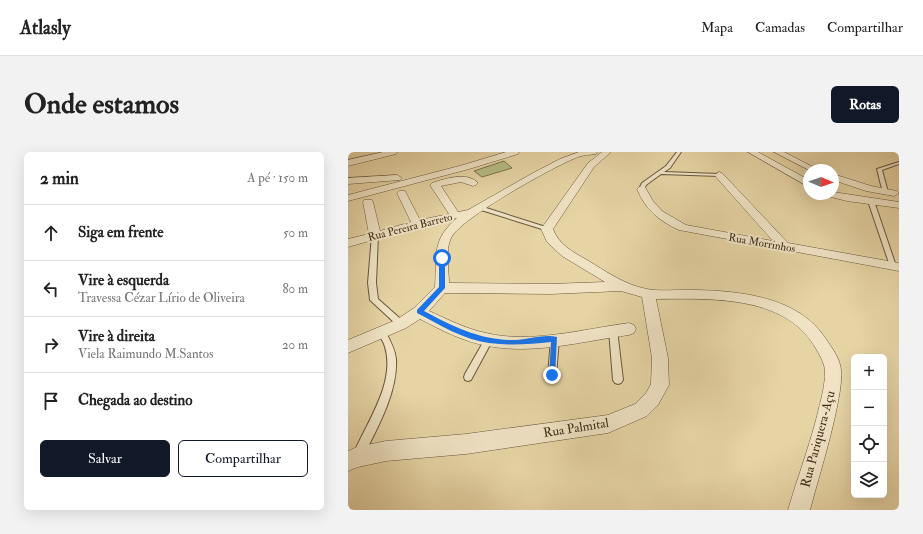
<!DOCTYPE html>
<html lang="pt">
<head>
<meta charset="utf-8">
<style>
  :root { --surface:#fff; --page:#f2f2f2; --text:#222; --muted:#767676; --line:#e0e0e0; --accent:#111827 }
  body { margin:0; font-family:"IM FELL Double Pica",serif; background:var(--page); color:var(--text) }
  .controls { position:absolute; right:12px; bottom:12px; display:grid; overflow:hidden; border-radius:6px; box-shadow:0 4px 16px #0002 }
  .controls button { width:36px; height:36px; display:grid; place-items:center; padding:0; border:0; border-bottom:1px solid var(--line); background:var(--surface); color:var(--text); font:20px sans-serif }
  .compass { position:absolute; left:455px; top:12px; width:36px; height:36px; border-radius:50%; background:var(--surface); box-shadow:0 4px 16px #0002; rotate:92deg }
  .stop { position:absolute; width:12px; height:12px; margin:-9px; border:3px solid #1a73e8; border-radius:50%; background:#fff }
  .stop.end { background:#1a73e8; border-color:#fff; box-shadow:0 1px 4px #0008 }
  .list { margin:0; padding:0; list-style:none }
  h2 { display:flex; justify-content:space-between; align-items:center; height:52px; margin:0; padding:0 16px; font-size:17px }
  h2 small { font-size:13px; font-weight:400; color:var(--muted) }
  .list li { display:grid; grid-template-columns:26px 1fr auto; gap:12px; align-items:center; box-sizing:border-box; height:56px; padding:0 16px; border-top:1px solid var(--line) }
  .list b { display:block; font-size:15px; white-space:nowrap }
  .list p { margin:0; font-size:13px; white-space:nowrap; color:var(--muted) }
  .list em { font-size:13px; font-style:normal; color:var(--muted) }
  .actions { display:flex; gap:8px; padding:12px 16px }
  .actions a { flex:1; padding:9px 0; border:1px solid var(--accent); border-radius:6px; text-align:center; font-size:14px; color:var(--accent) }
  .actions .main { background:var(--accent); color:#fff }
  .icon { flex:none; width:22px; height:22px; fill:none; stroke:currentColor; stroke-width:2; stroke-linecap:round; stroke-linejoin:round }
  .map { position:relative; flex:none; width:551px; height:358px; overflow:hidden; border-radius:6px }
  header { display:flex; align-items:center; gap:24px; box-sizing:border-box; height:56px; padding:0 20px; background:var(--surface); border-bottom:1px solid var(--line) }
  header strong { font-size:19px }
  nav { display:flex; gap:22px; margin-inline-start:auto; font-size:14px }
  .intro { display:flex; align-items:center; justify-content:space-between; box-sizing:border-box; height:96px; padding:0 24px }
  h1 { margin:0; font-size:28px }
  .button { padding:10px 18px; border-radius:6px; background:var(--accent); color:#fff; font-size:14px; font-weight:700 }
  main { display:flex; gap:24px; padding:0 24px }
  aside { flex:1; background:var(--surface); border-radius:6px; box-shadow:0 4px 16px #0002 }
  .map>svg:first-child { display:block }
  .green { fill:#b7bc85; stroke:#7a744f }
  .lines { fill:none; stroke-linecap:round; stroke-linejoin:round }
  .service-casing { stroke:#68563c; stroke-width:2 }
  .minor-casing { stroke:#68563c; stroke-width:1 }
  .service { fill:#efe3c4; fill-rule:evenodd }
  .minor { fill:#efe3c4; fill-rule:evenodd }
  .route { fill:#1a73e8 }
  .labels { text-anchor:middle; dominant-baseline:central; stroke-width:4; stroke-linejoin:round; paint-order:stroke }
  .far-street-label { font-size:11px; fill:#3e2c19; stroke:#efe3c4 }
  .street-label { font-size:13px; fill:#3e2c19; stroke:#efe3c4 }
</style>
</head>
<body>
<header>
<strong>Atlasly</strong>
<nav><a>Mapa</a><a>Camadas</a><a>Compartilhar</a></nav>
</header>
<div class="intro"><h1>Onde estamos</h1><a class="button">Rotas</a></div>
<main>
<aside>
<h2>2 min<small>A pé · 150 m</small></h2>
<ul class="list">
<li><svg class="icon" aria-label="ahead" viewBox="0 0 24 24"><path d="M12 20V5M6 11l6-6 6 6"/></svg><div><b>Siga em frente</b></div><em>50 m</em></li>
<li><svg class="icon" aria-label="left" viewBox="0 0 24 24"><path d="M17 20v-9H6M10 6l-5 5 5 5"/></svg><div><b>Vire à esquerda</b><p>Travessa Cézar Lírio de Oliveira</p></div><em>80 m</em></li>
<li><svg class="icon" aria-label="right" viewBox="0 0 24 24"><path d="M7 20v-9h11M14 6l5 5-5 5"/></svg><div><b>Vire à direita</b><p>Viela Raimundo M.Santos</p></div><em>20 m</em></li>
<li><svg class="icon" aria-label="arrive" viewBox="0 0 24 24"><path d="M6 21V4h12l-3 4 3 4H6"/></svg><div><b>Chegada ao destino</b></div></li>
</ul>
<div class="actions"><a class="main">Salvar</a><a>Compartilhar</a></div>
</aside>
<div class="map">
<svg width="551" height="358" viewBox="0 0 551 358">
  <rect width="100%" height="100%" fill="#e6d4a5"/>
  <filter id="stains"><feTurbulence type="fractalNoise" baseFrequency=".005" numOctaves="4"/><feColorMatrix values="0 0 0 0 .2 0 0 0 0 .09 0 0 0 0 .02 0 0 0 .5 -.17"/></filter>
  <radialGradient id="worn" r=".72"><stop offset=".6" stop-color="#630" stop-opacity="0"/><stop offset="1" stop-color="#630" stop-opacity=".3"/></radialGradient>
  <path class="green" d="M 156,9 L 164,16 L 134,25 L 126,19 Z"/>
  <g class="lines">
    <defs>
      <path id="service" d="M 329,0 L 333,0 L 322,16 L 316,20 L 371,22 L 373,23 L 371,24 L 313,22 L 298,33 L 296,38 L 292,38 L 291,37 L 294,31 L 318,14 Z
        M 551,10 L 551,12 L 534,18 L 540,40 L 535,41 L 529,17 Z
        M 523,47 L 526,49 L 548,114 L 547,116 L 543,116 L 542,114 L 520,49 Z
        M 132,54 L 201,76 L 202,77 L 201,78 L 197,78 L 130,57 L 129,56 Z
        M 27,81 L 30,83 L 28,131 L 30,147 L 56,170 L 57,172 L 56,174 L 50,174 L 22,148 L 20,131 L 24,83 Z
        M 265,175 L 268,176 L 269,178 L 275,228 L 273,231 L 270,232 L 267,231 L 265,228 L 261,178 L 262,176 Z
        M 34,178 L 37,179 C 42,188 47,197 48,207 C 50,241 28,278 14,307 L 10,308 L 6,307 L 5,303 C 18,271 48,231 37,195 C 36,190 32,185 30,181 L 31,179 Z
        M 207,184 L 210,185 L 211,187 L 208,223 L 207,226 L 204,227 L 201,226 L 200,223 L 203,187 L 204,185 Z
        M 140,186 L 143,187 L 144,189 L 123,228 L 120,229 L 117,228 L 116,225 L 117,222 L 137,187 Z"/>
      <path id="minor" d="M 35,0 L 49,0 L 48,2 L 0,14 L 0,8 Z
        M 158,0 L 171,0 L 170,2 L 121,17 L 0,49 L 0,43 L 115,13 Z
        M 231,0 L 249,0 L 248,2 C 242,3 235,3 230,5 C 208,13 111,67 103,86 C 97,99 101,117 101,131 L 202,132 L 257,130 L 214,104 L 199,90 L 193,77 L 240,11 L 254,0 L 263,0 L 246,15 L 205,77 C 211,93 225,100 239,108 C 259,120 277,133 299,137 C 314,140 332,137 348,138 C 393,139 451,145 478,187 C 484,196 493,208 493,219 C 494,231 491,244 489,255 C 482,290 471,324 462,358 L 440,358 C 450,324 463,290 471,256 C 474,244 477,232 477,220 C 477,211 471,202 467,195 C 436,142 360,147 308,147 L 320,206 L 321,233 L 310,253 L 299,264 L 260,281 L 118,302 L 38,309 L 10,315 L 0,319 L 0,299 L 9,295 L 38,289 L 118,282 L 260,263 L 287,252 L 298,241 L 303,232 L 304,206 L 294,145 L 273,139 L 202,142 L 97,141 L 81,159 C 99,167 118,177 138,181 C 182,192 236,177 281,171 L 286,173 L 288,177 L 286,181 L 281,183 C 235,189 186,203 140,194 C 116,190 93,178 72,167 L 58,176 L 0,201 L 0,188 L 48,168 L 66,156 L 87,135 C 89,104 83,88 109,66 L 71,75 L 0,95 L 0,87 L 21,82 L 15,50 L 16,48 L 24,48 L 25,50 L 32,79 L 63,70 L 49,41 L 51,39 L 57,39 L 72,68 L 101,62 L 82,33 L 84,31 C 96,27 119,19 130,31 L 128,33 L 125,34 L 113,30 L 93,34 L 110,60 L 120,58 L 185,21 L 212,7 Z
        M 400,0 L 410,0 L 461,28 L 461,35 Z
        M 426,0 L 436,0 L 471,18 L 461,18 Z
        M 371,20 L 374,21 L 440,91 L 551,111 L 551,119 L 331,78 C 311,69 297,57 289,37 L 291,35 L 297,35 L 305,49 L 314,59 L 338,73 L 425,89 L 368,25 L 367,23 Z
        M 485,22 L 523,34 L 549,39 L 551,41 L 546,44 L 518,39 L 485,28 Z
        M 49,23 L 54,26 L 52,28 L 0,32 L 0,26 Z
        M 485,40 L 551,50 L 551,56 L 499,49 L 479,44 L 477,42 L 485,42 Z"/>
    </defs>
    <use href="#service" class="service-casing"/>
    <use href="#minor" class="minor-casing"/>
    <use href="#service" class="service"/>
    <use href="#minor" class="minor"/>
  </g>
  <path class="route" d="M 94,105 L 97,106 L 97,136 L 76,159 C 106,175 134,189 169,188 C 182,187 197,182 209,185 L 207,225 L 202,225 L 201,223 L 203,190 C 183,192 162,194 141,191 C 116,188 92,173 69,161 L 69,158 L 91,135 L 91,106 Z"/>
  <g class="labels">
    <g class="far-street-label">
      <text transform="translate(62 75) rotate(-14)">Rua Pereira Barreto</text>
      <text transform="translate(414 91) rotate(10)">Rua Morrinhos</text>
    </g>
    <g class="street-label">
      <text transform="translate(228 276) rotate(-9)">Rua Palmital</text>
      <text transform="translate(470 287) rotate(-75)">Rua Pariquera-Açu</text>
    </g>
  </g>
  <rect width="100%" height="100%" filter="url(#stains)"/>
  <rect width="100%" height="100%" fill="url(#worn)"/>
</svg>
<div class="controls">
<button>+</button>
<button>−</button>
<button><svg class="icon" aria-label="locate" viewBox="0 0 24 24"><circle cx="12" cy="12" r="6"/><path d="M12 2v4M12 18v4M2 12h4M18 12h4"/></svg></button>
<button><svg class="icon" aria-label="layers" viewBox="0 0 24 24"><path d="M12 4l9 5-9 5-9-5zM3 14l9 5 9-5"/></svg></button>
</div>
<svg class="compass" viewBox="-18 -18 36 36"><path d="M0-13l5 13h-10z" fill="#e53935"/><path d="M0 13l5-13h-10z" fill="#767676"/></svg>
<div class="stop" style="left:94px;top:106px"></div>
<div class="stop end" style="left:204px;top:223px"></div>
</div>
</main>
</body>
</html>
